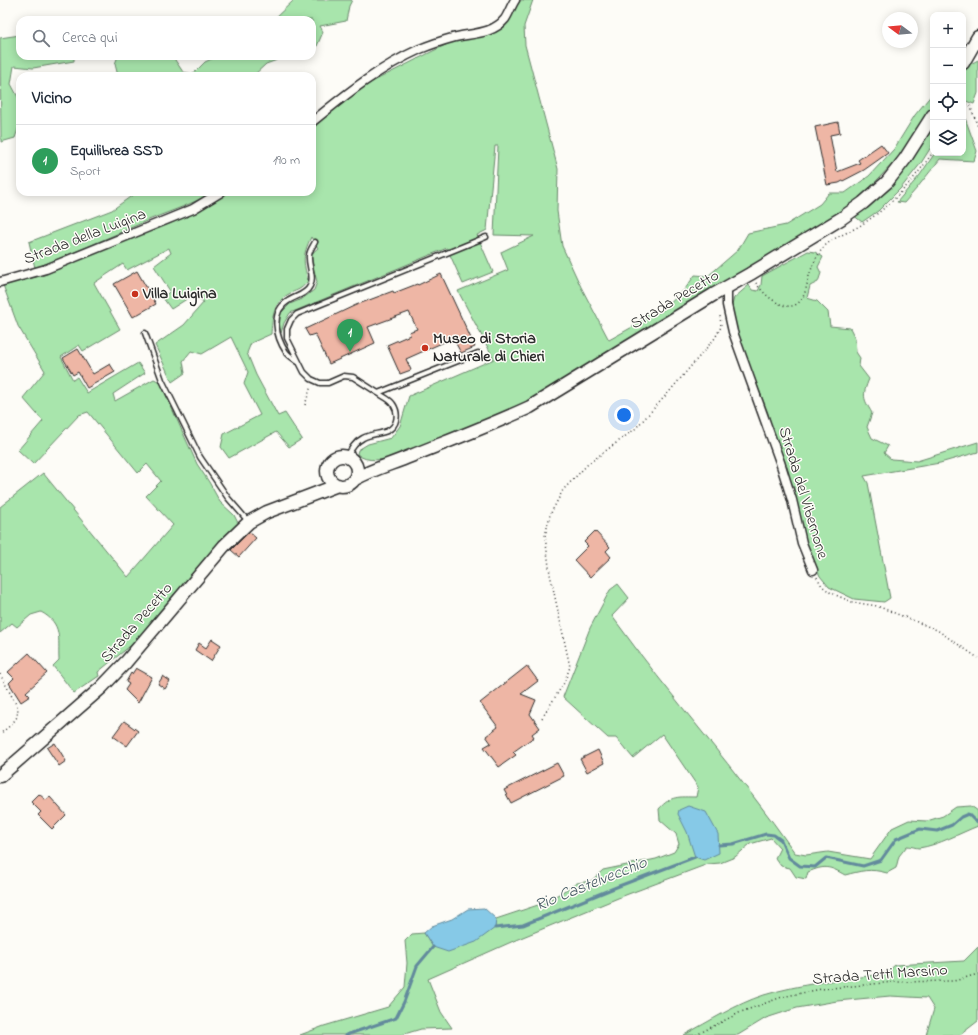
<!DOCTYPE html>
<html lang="it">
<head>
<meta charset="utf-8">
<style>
  :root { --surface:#fff; --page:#f2f2f3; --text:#1f2937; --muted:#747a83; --line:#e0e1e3; --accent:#0b8043 }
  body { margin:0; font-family:"Indie Flower",sans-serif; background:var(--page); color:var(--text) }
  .controls { position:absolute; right:12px; top:12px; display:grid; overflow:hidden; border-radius:8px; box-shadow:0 2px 10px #0003 }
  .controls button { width:36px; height:36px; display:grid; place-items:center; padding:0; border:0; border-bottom:1px solid var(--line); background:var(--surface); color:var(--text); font:20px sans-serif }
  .compass { position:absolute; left:882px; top:12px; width:36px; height:36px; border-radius:50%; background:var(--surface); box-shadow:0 2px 10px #0003; rotate:286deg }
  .you { position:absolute; left:624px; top:415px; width:14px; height:14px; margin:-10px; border:3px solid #fff; border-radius:50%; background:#1a73e8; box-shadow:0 0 0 6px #1a73e833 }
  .badge { display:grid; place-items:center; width:26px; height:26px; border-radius:50%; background:var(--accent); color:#fff; font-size:13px; font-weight:700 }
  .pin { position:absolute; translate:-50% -33px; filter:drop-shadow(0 1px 2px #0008) }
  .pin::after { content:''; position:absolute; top:21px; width:14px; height:12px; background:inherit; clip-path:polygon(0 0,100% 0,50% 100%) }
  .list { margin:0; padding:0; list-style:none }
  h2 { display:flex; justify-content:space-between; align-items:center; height:52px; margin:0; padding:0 16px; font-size:17px }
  h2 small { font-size:13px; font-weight:400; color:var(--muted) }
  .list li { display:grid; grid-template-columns:26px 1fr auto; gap:12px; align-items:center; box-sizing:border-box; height:72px; padding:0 16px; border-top:1px solid var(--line) }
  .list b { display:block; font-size:15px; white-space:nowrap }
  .list p { margin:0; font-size:13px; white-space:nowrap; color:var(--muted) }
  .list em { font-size:13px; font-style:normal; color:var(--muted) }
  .icon { flex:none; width:22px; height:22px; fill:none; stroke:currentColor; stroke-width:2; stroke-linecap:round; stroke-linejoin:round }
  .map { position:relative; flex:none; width:978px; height:1035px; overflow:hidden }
  .search { position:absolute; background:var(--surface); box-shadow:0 2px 10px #0003; left:16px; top:16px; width:300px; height:44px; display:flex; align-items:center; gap:10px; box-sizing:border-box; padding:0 14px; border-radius:12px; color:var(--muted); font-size:15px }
  .panel { position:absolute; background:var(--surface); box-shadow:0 2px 10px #0003; left:16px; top:72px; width:300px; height:124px; border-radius:12px }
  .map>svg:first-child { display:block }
  .green { fill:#a8e5ac; stroke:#6a886c }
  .water { fill:#86c9e7; stroke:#628a9c }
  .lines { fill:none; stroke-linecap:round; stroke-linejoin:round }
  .stream { stroke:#628a9c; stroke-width:3 }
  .building { fill:#eeb6a5; stroke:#2b2b2b }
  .lane-casing { stroke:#2b2b2b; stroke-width:7 }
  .street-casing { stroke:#2b2b2b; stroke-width:11 }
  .secondary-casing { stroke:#2b2b2b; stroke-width:15 }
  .path { stroke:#2b2b2b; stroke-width:1.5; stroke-dasharray:1 3; stroke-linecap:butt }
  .lane { stroke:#fdfcf7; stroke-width:4 }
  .street { stroke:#fdfcf7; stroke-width:8 }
  .secondary { stroke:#fdfcf7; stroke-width:12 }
  .poi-dot { fill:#c8321e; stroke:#fdfcf7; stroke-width:1.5 }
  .labels { text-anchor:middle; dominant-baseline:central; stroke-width:3; stroke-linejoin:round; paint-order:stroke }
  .street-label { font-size:16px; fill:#2b2b2b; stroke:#fdfcf7 }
  .poi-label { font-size:16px; font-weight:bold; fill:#2b2b2b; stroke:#fdfcf7; text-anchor:start }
  .water-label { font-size:17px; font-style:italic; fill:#465a63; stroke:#fdfcf7 }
</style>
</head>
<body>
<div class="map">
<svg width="978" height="1035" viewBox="0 0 978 1035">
  <rect width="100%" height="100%" fill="#fdfcf7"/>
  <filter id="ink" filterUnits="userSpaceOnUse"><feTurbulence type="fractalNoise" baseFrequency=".025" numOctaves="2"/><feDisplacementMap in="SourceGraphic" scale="8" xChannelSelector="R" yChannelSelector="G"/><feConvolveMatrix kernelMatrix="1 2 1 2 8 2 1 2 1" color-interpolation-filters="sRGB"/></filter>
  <g filter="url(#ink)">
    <path class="green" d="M 294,0 L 352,0 L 349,6 L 346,21 L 320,26 L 323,32 L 317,46 L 312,47 L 312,20 L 273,20 Z
      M 521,0 L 533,0 L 524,26 L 525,45 L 558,169 L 557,211 L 562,246 L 581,287 L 609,340 L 636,325 L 643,315 L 662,311 L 685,289 L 695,275 L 708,276 L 738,250 L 748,233 L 786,225 L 820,204 L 829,193 L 845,193 L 869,176 L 894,149 L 915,115 L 933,93 L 933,107 L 918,131 L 895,161 L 864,194 L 839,215 L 553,388 L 503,414 L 396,458 C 384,459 366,463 357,454 L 358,450 L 368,444 L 391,438 L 400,426 L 409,396 L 494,359 L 458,291 L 508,270 L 501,252 L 534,236 L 494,235 L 498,146 L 495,146 L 487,230 L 477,235 L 493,272 L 463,284 L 447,248 L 290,313 L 284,323 L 281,333 L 279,326 L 280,314 L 290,304 L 302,299 L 314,290 L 317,282 L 314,270 L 311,254 L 318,248 L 311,237 C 302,257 303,260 308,281 C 299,292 297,289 287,295 C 273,304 272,319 271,334 L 251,343 L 247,353 L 256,375 L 278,416 L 285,413 L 302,439 L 289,447 L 276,432 L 229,458 L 221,447 L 224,434 L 260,415 L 244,384 L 248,372 L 231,337 L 202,354 L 191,351 L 183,361 L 185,373 L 172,382 L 155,345 L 184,325 L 204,302 L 193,295 L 171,309 L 163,298 L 170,291 L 154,266 L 171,253 L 169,248 L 127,270 L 123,264 L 94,283 L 120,329 L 83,351 L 79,345 L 61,357 L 73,380 L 77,377 L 87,393 L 138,363 L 145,373 L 113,394 L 115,401 L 154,379 L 160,382 L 197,464 L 209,482 L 220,502 L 234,515 L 238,523 L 200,564 L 158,613 L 135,642 L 98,672 L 99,676 L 74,693 L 53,666 L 59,660 C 58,638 63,624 41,612 L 31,615 L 17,627 L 12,623 L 0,633 L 0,507 L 43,473 L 128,577 L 173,525 L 146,496 L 161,481 L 147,464 L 138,473 L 88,412 L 79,415 L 33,464 L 18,450 L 43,421 L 23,398 L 45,371 L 18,326 L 3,285 L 44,275 L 144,233 L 169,224 L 199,210 L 228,192 L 312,192 L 312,126 L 358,89 L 433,51 L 460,38 L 492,34 L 509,20 L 515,8 Z
      M 20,35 L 20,56 L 74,56 L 74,61 L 33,68 L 14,66 L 11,84 L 19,99 L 20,106 L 20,123 L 15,138 L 1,142 L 0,38 Z
      M 118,56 L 175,56 L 175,60 L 183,72 L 193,74 L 205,62 L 218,56 L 288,56 L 266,64 L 253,76 L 118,76 L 115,64 Z
      M 978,60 L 978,93 L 974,104 L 963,100 L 963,71 L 965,67 Z
      M 963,118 L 965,118 L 977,151 L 974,161 L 940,159 L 917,188 L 904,203 L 897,202 L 920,175 L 935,153 L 963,153 Z
      M 933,122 L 933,144 L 921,163 L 901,188 L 878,211 L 862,222 L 853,215 Z
      M 137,192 L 213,192 C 193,204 173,210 151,219 C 112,236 74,253 35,268 L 29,242 L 112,210 Z
      M 808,251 L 815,252 L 823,257 L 818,267 L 821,273 L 818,282 L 810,286 L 807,298 L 817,301 L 828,312 L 830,326 L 850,328 L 855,338 L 856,352 L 860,358 L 859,366 L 869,379 C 862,396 863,398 872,413 L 867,427 L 872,438 L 888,446 L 884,453 L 891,459 L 917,461 L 978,442 L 978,452 L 940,463 L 864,476 L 868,483 L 890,598 L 884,602 L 854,599 L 829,587 L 820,576 L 805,544 L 774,437 L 768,413 L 736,330 L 731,309 L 734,298 L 749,285 L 752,290 L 758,291 L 761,285 L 762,276 Z
      M 618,584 L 629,598 L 612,616 C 670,697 738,771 795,853 L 806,855 L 828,852 L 870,859 L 892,828 L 909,820 L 927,821 L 943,816 L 956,807 L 971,806 L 978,811 L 978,826 C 960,833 939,845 919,848 C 916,848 911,846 907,846 L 899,856 L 896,868 L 887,873 C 870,868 861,871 845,875 C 829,866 825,865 808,872 L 806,879 L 796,877 L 790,868 L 781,866 L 775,858 L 780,848 L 771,838 L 750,844 L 735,857 L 720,863 L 708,864 L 623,896 L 518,939 L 428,979 L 441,1012 L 452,1028 L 421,1029 L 401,1035 L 300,1035 L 324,1026 L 388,1007 L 405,987 L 407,963 L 405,941 L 412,934 L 424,933 L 433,947 L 495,928 L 496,919 L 544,903 L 577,883 L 591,881 L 603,870 L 656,859 L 674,852 L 679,844 L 676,834 L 660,820 L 659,809 C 671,795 679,797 696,797 L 698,787 L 662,734 L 633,758 L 616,738 L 608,738 L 563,697 L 590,628 L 610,590 Z
      M 978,947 L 978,1021 L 960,1035 L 926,1035 L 934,1009 L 927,998 L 890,996 L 837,1001 L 797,1008 L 766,1018 L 738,1035 L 684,1035 C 710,1021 736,1004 764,995 C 800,984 838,980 876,975 L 886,973 L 895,965 L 964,961 Z"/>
    <path class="water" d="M 688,806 L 706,812 L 718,834 L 719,853 L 704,860 L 695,857 L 687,832 L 678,814 L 679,810 Z
      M 484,908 L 496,919 L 495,928 L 476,942 L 448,952 L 433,947 L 424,933 L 432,926 L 452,919 L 468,909 Z"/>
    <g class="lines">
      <path class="stream" d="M 719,845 L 733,844 L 766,834 L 774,835 L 781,840 L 789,858 L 800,866 L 815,867 L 826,858 L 863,866 L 881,860 L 896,839 L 920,829 L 937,831 L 952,825 L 961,817 L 968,814 L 974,820 L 978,822
        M 495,928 L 523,925 L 619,886 L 695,857
        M 346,1035 L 396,1018 L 404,1002 L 417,966 L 433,947"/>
    </g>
    <path class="building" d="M 838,122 L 840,133 L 830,135 L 837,172 L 860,163 L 858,160 L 881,144 L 888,153 L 864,170 L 839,183 L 827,185 L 815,127 Z
      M 137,271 L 156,304 L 133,317 L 114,284 Z
      M 441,274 L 475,347 L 461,353 L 453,338 L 406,359 L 411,370 L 400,374 L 387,345 L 410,335 L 409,332 L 417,329 L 409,312 L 368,327 L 375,343 L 329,364 L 315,334 L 309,336 L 305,329 L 356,305 L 393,291 L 394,293 L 417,284 L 418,285 Z
      M 78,349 L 93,374 L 110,364 L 115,372 L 87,388 L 78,372 L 73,375 L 63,358 Z
      M 595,531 L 610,547 L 606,551 L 611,557 L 590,577 L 574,560 L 588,546 L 584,542 Z
      M 249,532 L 256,538 L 239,557 L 231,550 Z
      M 212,639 L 221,645 L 211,661 L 195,650 L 199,643 L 206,648 Z
      M 29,653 L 47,673 L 26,692 L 30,696 L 21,702 L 9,683 L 14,678 L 8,672 Z
      M 527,666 L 538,681 L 521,694 L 536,700 L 530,714 L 540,728 L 532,734 L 534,737 L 513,752 L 516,755 L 499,767 L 484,747 L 491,743 L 486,736 L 498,727 L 480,703 Z
      M 136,668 L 152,677 L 138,703 L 125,690 L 129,684 L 126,682 L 131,673 L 132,674 Z
      M 163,676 L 170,681 L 165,689 L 158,684 Z
      M 124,721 L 138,731 L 127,746 L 113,736 Z
      M 55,743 L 66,761 L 59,766 L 47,748 Z
      M 598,750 L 604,763 L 587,772 L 580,759 Z
      M 557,763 L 564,776 L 511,803 L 504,790 Z
      M 39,794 L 46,800 L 50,797 L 66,815 L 52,829 L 38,815 L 41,812 L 31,802 Z"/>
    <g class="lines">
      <defs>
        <path id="lane" d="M 145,333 L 162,380 L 200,457 L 228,498 L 248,521
          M 478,353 L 378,393 L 353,377 L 344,376 L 328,383 L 320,383 L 311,379 L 304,372 L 287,338 L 287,329 L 291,320 L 297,314 L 486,237
          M 298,362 C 294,359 289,356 286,352 C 276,337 270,312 288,301 C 295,296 306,295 310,286 C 315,277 308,266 309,256 C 309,251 313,246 315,242
          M 347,457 C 351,449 355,442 363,438 C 370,434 380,434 387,431 C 398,426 399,413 393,404 C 390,399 382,396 378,393"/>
        <path id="street" d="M 312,122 C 346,94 380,67 420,49 C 430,45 441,41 452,38 C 470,33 492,35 505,19 C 509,13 511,6 515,0
          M 0,282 L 46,269 L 193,209 L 221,192
          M 727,287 L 727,305 L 733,332 L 780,462 L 792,500 L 802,543 L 813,570"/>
        <path id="secondary" d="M 963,63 L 978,37
          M327 471a15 15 0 1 1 30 0a15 15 0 1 1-30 0Z
          M 355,479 C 373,469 392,464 411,456 C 451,440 491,425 530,407 L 713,295 L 750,274 L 842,218 L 863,203 L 887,182 L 905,159 L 933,115
          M 0,776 L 101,688 L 126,662 L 224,546 L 249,522 L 267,512 L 338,485"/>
      </defs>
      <use href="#lane" class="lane-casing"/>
      <use href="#street" class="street-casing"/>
      <use href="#secondary" class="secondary-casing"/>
      <path class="path" d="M 963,103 L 970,105 L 978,127
        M 756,283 C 762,293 782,311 795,305 C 807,299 806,283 810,273 C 814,262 818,252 827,244 C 836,236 853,231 864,223 C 892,205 914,180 933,152
        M 305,405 L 311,386
        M 817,577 L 822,586 L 831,593 L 852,602 L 877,606 L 937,630 L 978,658
        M 0,674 L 18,708 L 17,717 L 12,724 L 0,734
        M 542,718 L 564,683 L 570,667 L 550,574 L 545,536 L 550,515 L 563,490 L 588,464 L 635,429 L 669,392 L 715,338 L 721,327 L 720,316
        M 696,1035 L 741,1012 L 763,1004 L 782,997 L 821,989 L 894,982 L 954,981 L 978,974"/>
      <use href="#lane" class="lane"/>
      <use href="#street" class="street"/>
      <use href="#secondary" class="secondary"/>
    </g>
  </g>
  <g class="poi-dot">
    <circle cx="135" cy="294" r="4"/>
    <circle cx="425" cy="348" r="4"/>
  </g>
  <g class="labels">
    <g class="street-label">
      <text transform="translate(85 237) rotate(-21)">Strada della Luigina</text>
      <text transform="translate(675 300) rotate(-31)">Strada Pecetto</text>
      <text transform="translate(803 493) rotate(73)">Strada del Vibernone</text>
      <text transform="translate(137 623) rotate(-49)">Strada Pecetto</text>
      <text transform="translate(880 975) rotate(-4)">Strada Tetti Marsino</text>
    </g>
    <g class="poi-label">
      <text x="143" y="294">Villa Luigina</text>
      <text x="433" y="339">Museo di Storia<tspan x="433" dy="18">Naturale di Chieri</tspan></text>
    </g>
    <g class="water-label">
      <text transform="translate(591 884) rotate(-22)">Rio Castelvecchio</text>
    </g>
  </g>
</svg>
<div class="controls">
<button>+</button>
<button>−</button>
<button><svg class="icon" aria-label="locate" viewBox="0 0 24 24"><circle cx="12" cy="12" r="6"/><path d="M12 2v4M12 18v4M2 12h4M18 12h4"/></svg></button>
<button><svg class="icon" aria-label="layers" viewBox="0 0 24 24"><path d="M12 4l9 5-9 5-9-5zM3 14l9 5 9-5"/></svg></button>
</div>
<svg class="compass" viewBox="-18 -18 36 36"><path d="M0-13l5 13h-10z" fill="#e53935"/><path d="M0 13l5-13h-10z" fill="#747a83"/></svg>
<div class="you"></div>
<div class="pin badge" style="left:350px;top:352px;background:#2e9e5b">1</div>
<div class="search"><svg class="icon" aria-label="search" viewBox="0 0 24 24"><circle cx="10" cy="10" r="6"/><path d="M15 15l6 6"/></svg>Cerca qui</div>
<section class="panel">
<h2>Vicino<small></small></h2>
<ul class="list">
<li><span class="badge" style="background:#2e9e5b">1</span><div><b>Equilibrea SSD</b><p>Sport</p></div><em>190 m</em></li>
</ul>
</section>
</div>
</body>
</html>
